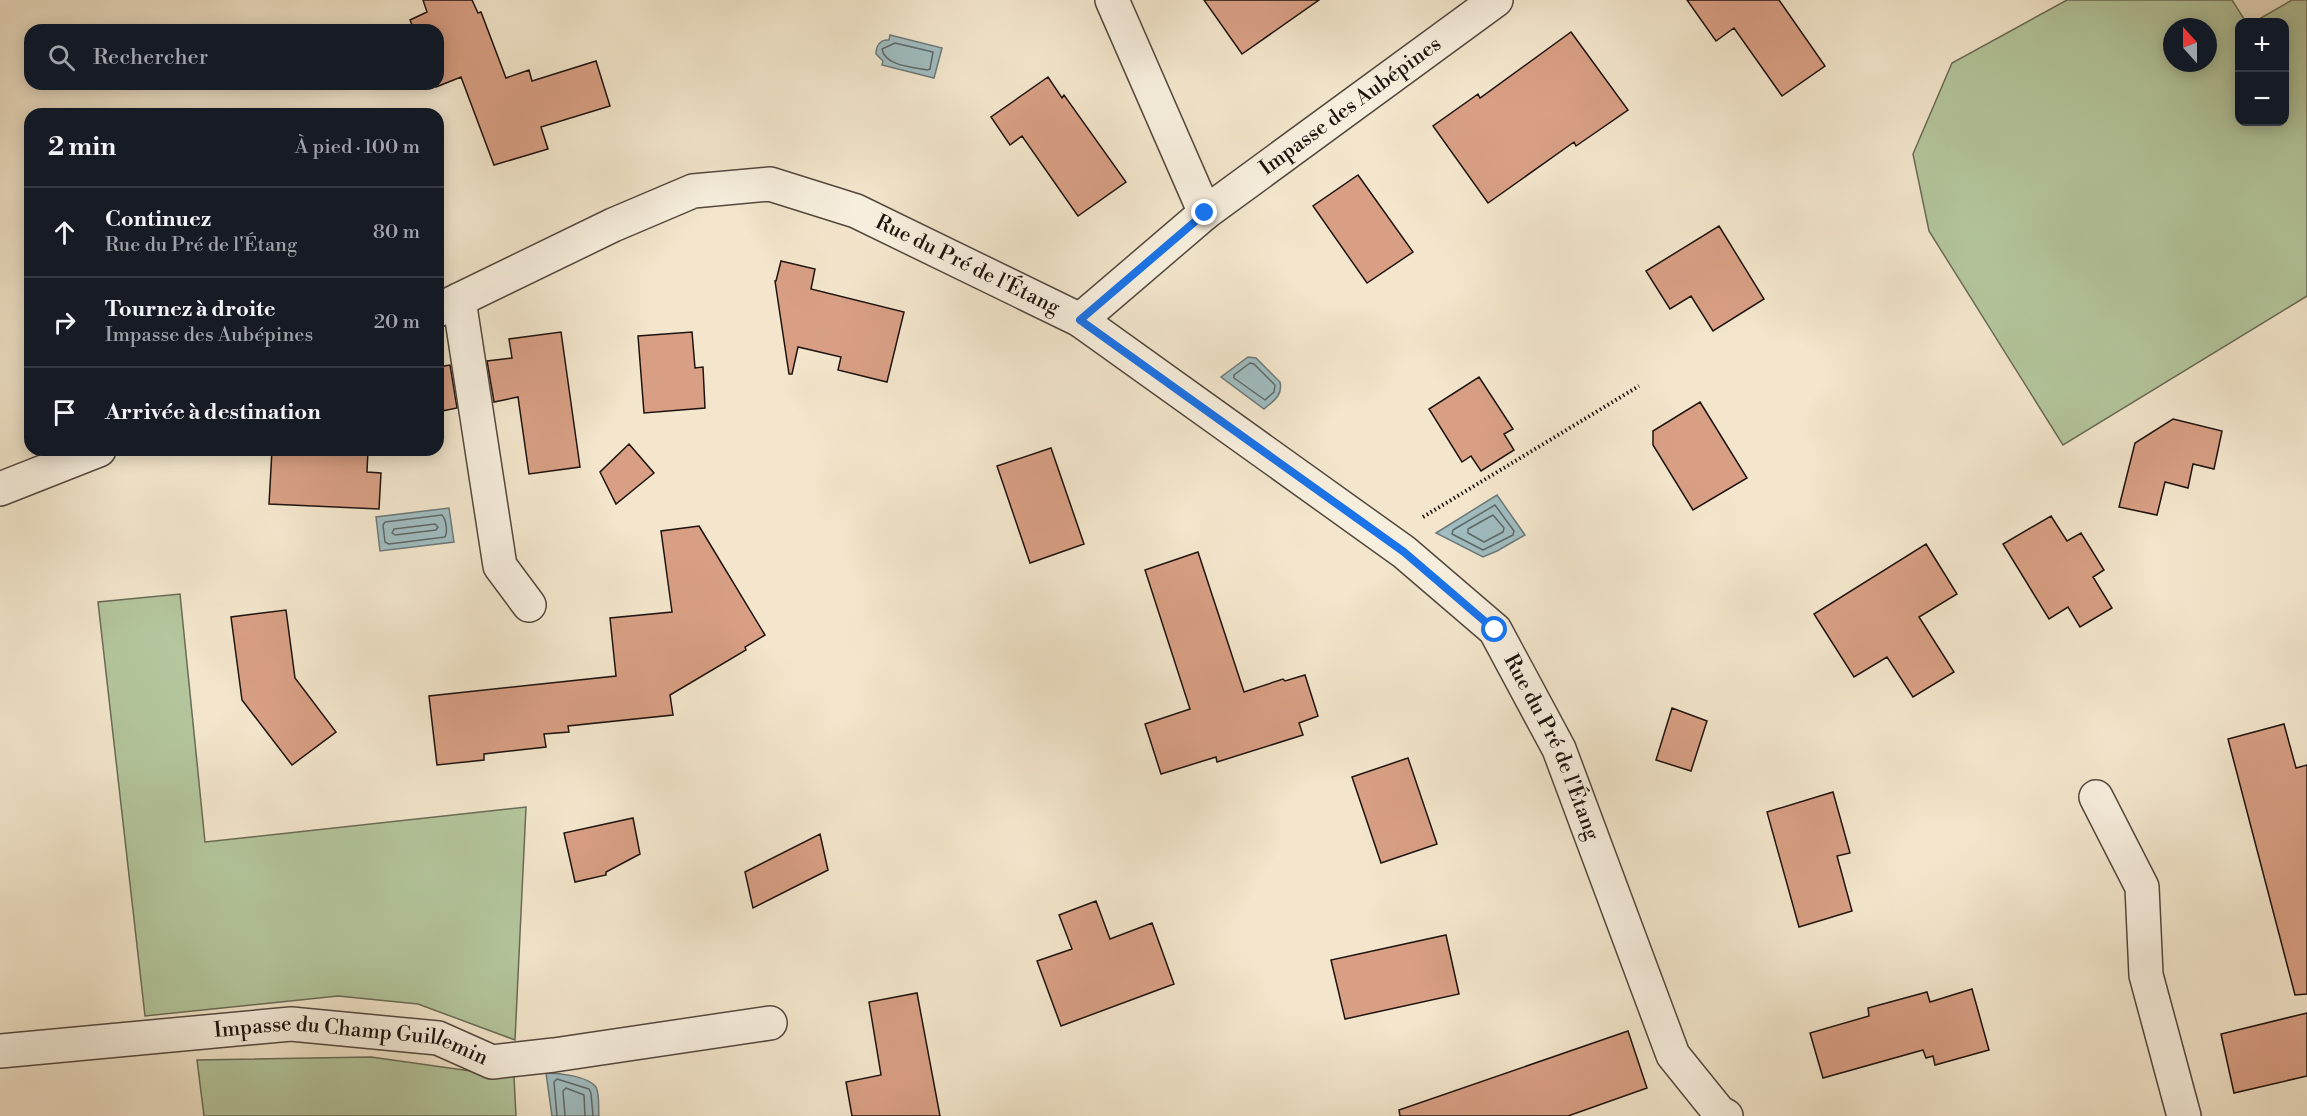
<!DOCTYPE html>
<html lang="fr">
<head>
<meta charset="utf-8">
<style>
  :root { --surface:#171b24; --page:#20242c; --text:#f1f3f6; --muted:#9ea1a6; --line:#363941 }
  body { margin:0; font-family:"Libre Bodoni",serif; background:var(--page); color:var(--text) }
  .controls { position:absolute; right:18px; top:18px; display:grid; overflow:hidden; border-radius:12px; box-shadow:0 3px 15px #0003 }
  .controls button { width:54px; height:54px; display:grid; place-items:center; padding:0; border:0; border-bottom:2px solid var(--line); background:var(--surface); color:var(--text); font:30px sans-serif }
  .compass { position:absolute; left:2163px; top:18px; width:54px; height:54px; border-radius:50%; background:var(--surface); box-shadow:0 3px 15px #0003; rotate:339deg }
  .stop { position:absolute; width:18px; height:18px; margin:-14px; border:4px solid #1a73e8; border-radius:50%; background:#fff }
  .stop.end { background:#1a73e8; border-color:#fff; box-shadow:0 2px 6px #0008 }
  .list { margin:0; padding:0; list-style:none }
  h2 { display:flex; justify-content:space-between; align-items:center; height:78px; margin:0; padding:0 24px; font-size:26px }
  h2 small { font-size:20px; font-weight:400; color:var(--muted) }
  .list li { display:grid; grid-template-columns:39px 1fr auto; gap:18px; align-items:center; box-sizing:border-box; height:90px; padding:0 24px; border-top:2px solid var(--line) }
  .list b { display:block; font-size:22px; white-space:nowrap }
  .list p { margin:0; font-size:20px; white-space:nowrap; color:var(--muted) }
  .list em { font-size:20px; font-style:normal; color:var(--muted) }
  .icon { flex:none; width:33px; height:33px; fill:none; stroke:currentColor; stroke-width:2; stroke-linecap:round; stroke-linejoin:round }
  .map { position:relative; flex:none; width:2307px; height:1116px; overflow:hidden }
  .search { position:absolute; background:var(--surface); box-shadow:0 3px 15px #0003; left:24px; top:24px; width:420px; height:66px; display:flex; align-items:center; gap:15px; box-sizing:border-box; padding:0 21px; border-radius:18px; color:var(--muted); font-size:22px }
  .panel { position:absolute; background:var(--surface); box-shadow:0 3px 15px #0003; left:24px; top:108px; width:420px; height:348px; border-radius:18px }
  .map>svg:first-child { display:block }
  .green { fill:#b4c69d; stroke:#696c56; stroke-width:1.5; fill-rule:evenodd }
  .water { fill:#a0bdc1; stroke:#6c797a; stroke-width:1.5 }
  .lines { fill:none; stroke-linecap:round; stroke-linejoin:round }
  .shore { stroke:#5f6868; stroke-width:1.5 }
  .building { fill:#d89f84; stroke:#1e130f; stroke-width:1.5 }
  .street-casing { stroke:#53483e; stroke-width:36 }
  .path { stroke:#1e130f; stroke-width:4; stroke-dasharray:1.5 3; stroke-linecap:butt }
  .street { stroke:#f7efde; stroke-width:33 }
  .route { stroke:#1a73e8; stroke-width:8 }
  .labels { text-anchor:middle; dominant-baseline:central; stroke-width:4.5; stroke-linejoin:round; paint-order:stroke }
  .street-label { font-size:21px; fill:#1e130f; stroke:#f7efde }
</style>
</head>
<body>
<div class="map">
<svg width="2307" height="1116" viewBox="0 0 2307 1116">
  <rect width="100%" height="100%" fill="#f3e6cc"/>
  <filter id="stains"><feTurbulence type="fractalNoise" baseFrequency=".00333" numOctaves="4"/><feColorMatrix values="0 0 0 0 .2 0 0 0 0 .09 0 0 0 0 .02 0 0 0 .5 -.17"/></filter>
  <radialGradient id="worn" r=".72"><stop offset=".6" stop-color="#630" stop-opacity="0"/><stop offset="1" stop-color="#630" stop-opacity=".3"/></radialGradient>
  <path class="green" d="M 2067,0 L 2232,0 L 2246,22 L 2240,22 L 2240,122 L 2284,122 L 2284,22 L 2254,22 L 2292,0 L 2307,0 L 2307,296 L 2063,445 L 1929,231 L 1913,154 L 1952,63 ZM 2172,27 L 2208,27 L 2208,63 L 2172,63 Z
    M 180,594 L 205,842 L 526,807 L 515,1040 L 418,1004 L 338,996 L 145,1016 L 98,602 Z
    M 371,1057 L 514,1077 L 516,1116 L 204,1116 L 197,1060 Z"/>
  <path class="water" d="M 890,35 L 942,48 L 934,78 L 882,65 L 883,61 L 876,54 C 876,46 880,39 889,40 Z
    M 1248,357 L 1256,358 L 1280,382 C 1283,396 1273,401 1264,409 L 1221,377 Z
    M 1497,495 L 1525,535 L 1497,551 L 1483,557 L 1436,533 Z
    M 449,508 L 454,542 L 380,551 L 376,517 Z
    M 546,1073 C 559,1073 588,1076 596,1087 C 600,1095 598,1108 599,1116 L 552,1116 Z"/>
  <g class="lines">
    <path class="shore" d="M 895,43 L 933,52 L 930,69 L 927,70 C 913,67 885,66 882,49 Z
      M 1250,363 L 1254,364 L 1275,385 L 1274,392 L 1265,400 L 1234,378 L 1234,375 Z
      M 1495,505 L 1514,531 L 1513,535 L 1483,550 L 1452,534 L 1453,530 Z
      M 442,515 C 446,519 448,532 445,537 L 389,544 L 385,542 L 383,525 L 385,522 Z
      M 1493,515 L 1504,528 L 1503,532 L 1484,542 L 1468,533 L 1468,529 Z
      M 435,524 L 438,527 L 436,530 L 395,535 L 392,533 L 394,529 Z
      M 557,1116 L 554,1082 L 557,1079 L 589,1089 L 591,1093 L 593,1116
      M 565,1116 L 563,1091 L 566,1088 L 584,1095 L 585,1116"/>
  </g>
  <path class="building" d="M 423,0 L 472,0 L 478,13 L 481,12 L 506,78 L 529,70 L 532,81 L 596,61 L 610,106 L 541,127 L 548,149 L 494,165 L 461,77 L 436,87 L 434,84 L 438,84 L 438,30 L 414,30 L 410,20 L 427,12 Z
    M 1204,0 L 1319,0 L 1242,54 Z
    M 1687,0 L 1779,0 L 1825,66 L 1782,96 L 1734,28 L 1716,41 Z
    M 1571,32 L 1628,110 L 1576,146 L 1574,142 L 1488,203 L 1433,126 L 1478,94 L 1480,98 Z
    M 1048,77 L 1062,98 L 1064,95 L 1126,182 L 1078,216 L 1022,136 L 1010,145 L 991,117 Z
    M 1358,175 L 1413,252 L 1367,283 L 1313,206 Z
    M 1719,226 L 1764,299 L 1713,331 L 1691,296 L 1670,309 L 1646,271 Z
    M 781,261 L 815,269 L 811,289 L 904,312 L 887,382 L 838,370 L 841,357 L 798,347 L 792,374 L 789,374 L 775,281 L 776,281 Z
    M 561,332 L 580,467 L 529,474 L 518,397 L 494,402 L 487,361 L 512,358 L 509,339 Z
    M 692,332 L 695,368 L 703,367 L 705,408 L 644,413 L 638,336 Z
    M 450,365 L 457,408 L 442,411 L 438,367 Z
    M 1479,377 L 1513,429 L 1504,434 L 1514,450 L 1481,471 L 1471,456 L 1462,462 L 1429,409 Z
    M 1700,402 L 1747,478 L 1693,510 L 1653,445 L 1653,431 Z
    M 2173,419 L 2222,431 L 2214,469 L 2193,464 L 2188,488 L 2165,482 L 2157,515 L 2119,507 L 2135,443 Z
    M 629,444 L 654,473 L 616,504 L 600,472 Z
    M 1051,448 L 1084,544 L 1030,563 L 997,466 Z
    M 272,450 L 368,450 L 367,472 L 381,473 L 379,509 L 269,504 Z
    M 2051,516 L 2067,541 L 2081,533 L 2104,570 L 2093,577 L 2112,608 L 2080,627 L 2068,607 L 2049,619 L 2003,544 Z
    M 699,526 L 765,635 L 745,647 L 746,650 L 670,695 L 673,715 L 568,726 L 569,732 L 544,734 L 546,747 L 484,754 L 484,760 L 437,765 L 429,696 L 616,676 L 610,618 L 672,612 L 661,531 Z
    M 1926,544 L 1957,594 L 1919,617 L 1954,672 L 1913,697 L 1887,657 L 1854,677 L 1814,614 Z
    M 1198,552 L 1244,692 L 1283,679 L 1285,681 L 1305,675 L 1318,716 L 1299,723 L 1303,735 L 1217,762 L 1216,757 L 1161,774 L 1145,724 L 1190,709 L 1145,570 Z
    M 286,610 L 295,678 L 336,732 L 292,765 L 242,700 L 231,617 Z
    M 1672,708 L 1707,721 L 1691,771 L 1656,760 Z
    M 2284,724 L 2296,768 L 2307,765 L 2307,994 L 2295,995 L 2228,739 Z
    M 1408,758 L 1437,844 L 1381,863 L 1352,777 Z
    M 1833,792 L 1850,853 L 1837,856 L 1852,911 L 1799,927 L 1767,812 Z
    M 633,818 L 640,854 L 606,872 L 606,875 L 575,882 L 564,833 Z
    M 820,834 L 828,870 L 753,908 L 745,872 Z
    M 1096,901 L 1110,939 L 1152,923 L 1174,984 L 1061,1026 L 1037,961 L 1072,949 L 1059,915 Z
    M 1446,935 L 1459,994 L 1345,1019 L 1331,960 Z
    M 1972,989 L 1989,1050 L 1935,1065 L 1933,1056 L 1926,1058 L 1923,1050 L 1823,1078 L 1810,1033 L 1869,1016 L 1868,1008 L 1927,992 L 1930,1002 Z
    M 917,993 L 940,1116 L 852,1116 L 846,1082 L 881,1075 L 869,1002 Z
    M 2307,1013 L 2307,1076 L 2234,1093 L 2221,1034 Z
    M 1628,1031 L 1647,1088 L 1568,1116 L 1400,1116 L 1399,1110 Z"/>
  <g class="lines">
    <defs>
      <g id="street">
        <path d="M 1112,0 L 1205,213"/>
        <path d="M 459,300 L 500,566 L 529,605"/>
        <path id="s1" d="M 438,310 L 613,225 L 693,191 L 770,184 L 856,211 L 1080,320 L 1404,552 L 1495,630 L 1559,749 L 1673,1055 L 1719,1112 L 1726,1116"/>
        <path id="s2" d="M 1080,320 L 1205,213 L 1496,0"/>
        <path d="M 0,489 L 99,450"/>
        <path d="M 2096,797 L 2142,887 L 2146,975 L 2184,1116"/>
        <path id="s3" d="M 0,1051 L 291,1024 L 438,1038 L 492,1062 L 554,1055 L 770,1023"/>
      </g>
    </defs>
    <use href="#street" class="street-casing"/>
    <path class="path" d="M 1423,517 L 1639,386"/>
    <use href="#street" class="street"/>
  </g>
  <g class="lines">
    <path class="route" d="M 1205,213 L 1080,320 L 1404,552 L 1495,630"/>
  </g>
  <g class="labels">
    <g class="street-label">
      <text stroke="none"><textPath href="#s2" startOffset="345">Impasse des Aubépines</textPath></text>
      <text stroke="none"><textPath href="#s1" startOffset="573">Rue du Pré de l'Étang</textPath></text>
      <text stroke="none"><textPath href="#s1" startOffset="1347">Rue du Pré de l'Étang</textPath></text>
      <text stroke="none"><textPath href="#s3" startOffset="354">Impasse du Champ Guillemin</textPath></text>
    </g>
  </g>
  <rect width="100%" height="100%" filter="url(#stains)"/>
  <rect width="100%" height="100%" fill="url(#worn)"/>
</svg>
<div class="controls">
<button>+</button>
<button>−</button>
</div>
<svg class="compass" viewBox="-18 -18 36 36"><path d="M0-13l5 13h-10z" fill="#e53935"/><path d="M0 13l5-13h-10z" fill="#9ea1a6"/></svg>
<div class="stop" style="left:1495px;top:630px"></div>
<div class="stop end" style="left:1205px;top:213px"></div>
<div class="search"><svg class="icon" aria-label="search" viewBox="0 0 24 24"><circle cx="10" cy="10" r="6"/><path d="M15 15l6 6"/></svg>Rechercher</div>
<section class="panel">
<h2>2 min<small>À pied · 100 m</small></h2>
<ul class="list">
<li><svg class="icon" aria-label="ahead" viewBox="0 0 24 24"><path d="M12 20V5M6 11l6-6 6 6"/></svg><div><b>Continuez</b><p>Rue du Pré de l'Étang</p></div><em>80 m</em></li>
<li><svg class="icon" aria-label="right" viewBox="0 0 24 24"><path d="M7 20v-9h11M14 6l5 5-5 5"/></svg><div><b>Tournez à droite</b><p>Impasse des Aubépines</p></div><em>20 m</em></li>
<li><svg class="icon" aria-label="arrive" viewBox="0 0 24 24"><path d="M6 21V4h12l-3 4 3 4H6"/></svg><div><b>Arrivée à destination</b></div></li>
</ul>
</section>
</div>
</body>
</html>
